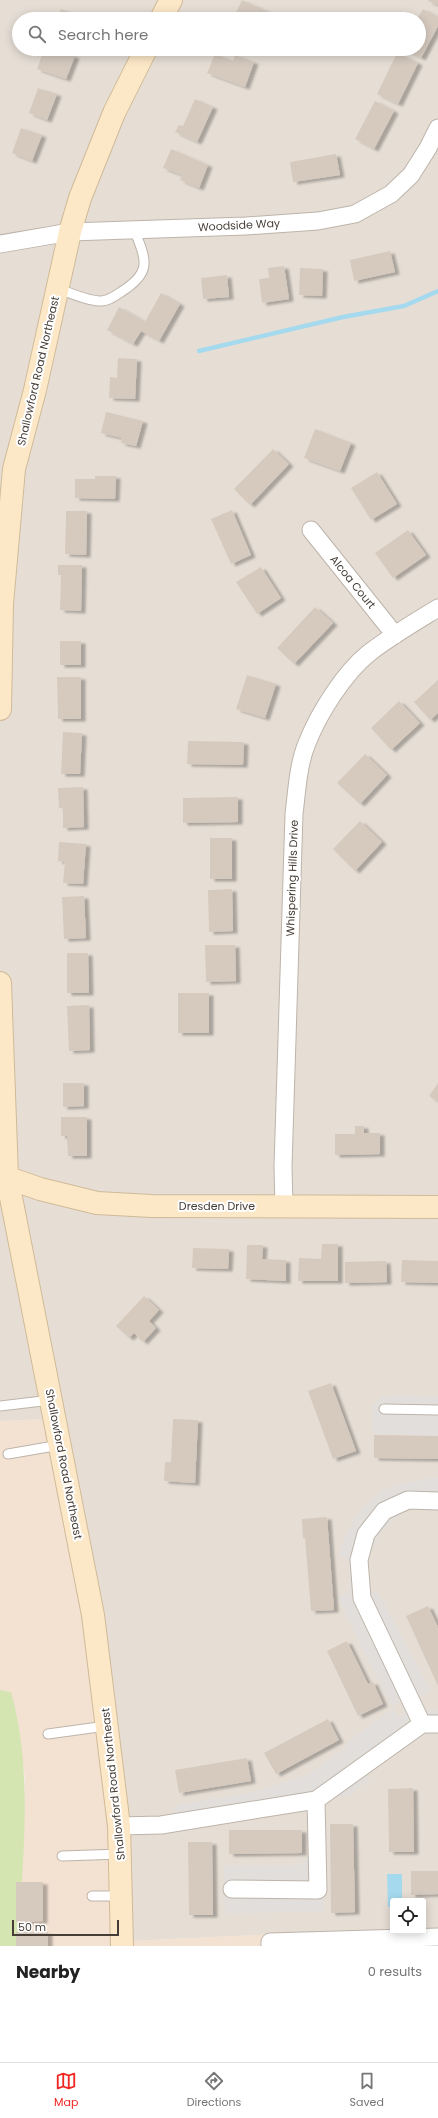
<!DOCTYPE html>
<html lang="en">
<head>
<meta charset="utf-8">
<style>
  :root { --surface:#fff; --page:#f6f6f6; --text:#222; --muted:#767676; --line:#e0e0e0; --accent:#f02520 }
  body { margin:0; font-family:Poppins,sans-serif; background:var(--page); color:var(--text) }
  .controls { position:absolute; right:12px; bottom:12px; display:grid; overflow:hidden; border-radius:4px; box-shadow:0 2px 10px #0003 }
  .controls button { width:36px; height:36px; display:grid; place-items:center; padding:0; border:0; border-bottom:1px solid var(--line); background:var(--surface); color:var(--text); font:20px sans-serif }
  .scale { position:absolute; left:12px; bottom:10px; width:107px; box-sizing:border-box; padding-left:4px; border:2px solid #453d36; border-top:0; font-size:11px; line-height:14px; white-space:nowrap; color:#453d36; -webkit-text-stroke:3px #fff; paint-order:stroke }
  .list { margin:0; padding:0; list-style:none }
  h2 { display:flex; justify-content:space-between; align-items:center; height:52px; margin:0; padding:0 16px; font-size:17px }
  h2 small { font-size:13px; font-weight:400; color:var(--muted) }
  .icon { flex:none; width:22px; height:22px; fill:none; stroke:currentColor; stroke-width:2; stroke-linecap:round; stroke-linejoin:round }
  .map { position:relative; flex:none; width:438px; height:1946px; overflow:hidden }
  .search { position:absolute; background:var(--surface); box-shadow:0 2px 10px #0003; left:12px; right:12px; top:12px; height:44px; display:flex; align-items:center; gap:10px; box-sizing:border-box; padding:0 14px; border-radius:22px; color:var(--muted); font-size:15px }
  .sheet { height:116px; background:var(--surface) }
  nav { display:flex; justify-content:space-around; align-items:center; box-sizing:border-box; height:56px; border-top:1px solid var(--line); background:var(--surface); font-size:11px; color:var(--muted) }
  nav a { display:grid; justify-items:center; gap:2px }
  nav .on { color:var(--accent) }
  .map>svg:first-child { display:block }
  .residential { fill:#e6ded5; fill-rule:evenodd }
  .commercial { fill:#f3e1d2 }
  .green { fill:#d4e5b1 }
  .parking { fill:#e1dedb }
  .water { fill:#a5d9ed }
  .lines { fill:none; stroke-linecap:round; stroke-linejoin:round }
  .stream { stroke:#a5d9ed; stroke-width:4.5 }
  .building { fill:#d6cabf; filter:url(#shadow) }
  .lane-casing { stroke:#bdb4aa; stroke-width:11 }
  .street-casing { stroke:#bdb4aa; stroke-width:19 }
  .secondary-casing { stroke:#d0ba98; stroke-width:24 }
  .lane { stroke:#fff; stroke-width:9 }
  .street { stroke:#fff; stroke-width:17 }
  .secondary { stroke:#fce8c7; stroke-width:22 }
  .labels { text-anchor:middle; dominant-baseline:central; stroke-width:4; stroke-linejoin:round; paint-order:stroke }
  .street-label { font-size:11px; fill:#453d36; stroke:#fff }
</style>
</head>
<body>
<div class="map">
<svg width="438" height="1946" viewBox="0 0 438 1946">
  <defs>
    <filter id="shadow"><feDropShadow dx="4.5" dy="2.5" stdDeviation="1" flood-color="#0004"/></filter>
  </defs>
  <rect width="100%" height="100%" fill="#f2ede7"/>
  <path class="residential" d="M 0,0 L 438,0 L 438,1946 L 298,1946 L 300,1933 L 131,1941 L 50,1419 L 0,1421 ZM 19,19 L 419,19 L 419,49 L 19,49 ZM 393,1901 L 423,1901 L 423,1931 L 393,1931 Z"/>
  <path class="commercial" d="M 50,1419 L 99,1627 L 131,1941 L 300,1933 L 298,1946 L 18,1946 L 25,1777 L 11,1692 L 0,1690 L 0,1421 Z"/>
  <path class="green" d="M 0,1690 L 11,1692 C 34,1774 22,1862 18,1946 L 0,1946 Z"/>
  <path class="parking" d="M 404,1395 L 438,1397 L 438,1436 L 373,1433 L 372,1406 L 381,1397 Z
    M 438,1477 L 438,1504 L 415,1506 L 397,1517 L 382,1531 L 370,1550 L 365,1570 L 366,1592 L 378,1592 L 431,1691 L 420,1696 L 422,1704 L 429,1711 L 438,1711 L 438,1731 L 418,1737 L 364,1767 L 370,1779 L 348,1797 L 326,1796 L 322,1821 L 324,1912 L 225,1913 L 224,1865 L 299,1865 L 305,1861 L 310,1852 L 308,1808 L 173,1834 L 168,1815 L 173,1815 L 178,1805 L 258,1791 L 308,1774 L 347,1747 L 345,1744 L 393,1708 L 400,1717 L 403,1715 L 405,1705 L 400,1702 L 392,1706 L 360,1645 L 339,1597 L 349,1592 L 349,1561 L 345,1557 L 339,1556 L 344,1539 L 354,1520 L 364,1506 L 381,1492 L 396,1485 Z"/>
  <path class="water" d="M 387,1874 L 402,1874 L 402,1901 L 393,1901 L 393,1907 L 388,1907 Z"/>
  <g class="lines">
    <path class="stream" d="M 199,351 L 343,317 L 404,306 L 438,291"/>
  </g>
  <path class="building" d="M 242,0 L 280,17 L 279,19 L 237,19 L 234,17 Z
    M 428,0 L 438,0 L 438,5 L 428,1 Z
    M 61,9 L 86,19 L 57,19 Z
    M 423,9 L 438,17 L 438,26 L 421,58 L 405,49 L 419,49 L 419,19 L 417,19 Z
    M 44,49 L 54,49 L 75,56 L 66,79 L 37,69 Z
    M 397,53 L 418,63 L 398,104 L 377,94 Z
    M 215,54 L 233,61 L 235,55 L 254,62 L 245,87 L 207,73 Z
    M 38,88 L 57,94 L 47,120 L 29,113 Z
    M 195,99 L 213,107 L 197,142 L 175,132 L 179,125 L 183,126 Z
    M 375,101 L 394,111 L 374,149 L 355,139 Z
    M 21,128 L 42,135 L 32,161 L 12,153 Z
    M 171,149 L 208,165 L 199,188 L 180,180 L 182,175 L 163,168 Z
    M 336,154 L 340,175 L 293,182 L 290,162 Z
    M 390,251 L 395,272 L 354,281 L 350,260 Z
    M 284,266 L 289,299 L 262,303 L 259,279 L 269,278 L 268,268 Z
    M 300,268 L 323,269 L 322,296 L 299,295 Z
    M 227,275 L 229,297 L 203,299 L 201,278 Z
    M 161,293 L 180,304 L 159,341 L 141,331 L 133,344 L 107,330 L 119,307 L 145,322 Z
    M 118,358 L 137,359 L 135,399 L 109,398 L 110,377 L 117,378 Z
    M 106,412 L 143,421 L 136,446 L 121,443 L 122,438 L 101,433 Z
    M 315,429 L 351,443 L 340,471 L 304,458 Z
    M 273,449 L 289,464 L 250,505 L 234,489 Z
    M 377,472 L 397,504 L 371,520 L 351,488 Z
    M 95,476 L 116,476 L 115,499 L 75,498 L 75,479 L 95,479 Z
    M 232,510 L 251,555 L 231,564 L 211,519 Z
    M 66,511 L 87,511 L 86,555 L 65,554 Z
    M 408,530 L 426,555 L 393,578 L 375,553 Z
    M 58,565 L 82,565 L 81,611 L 60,610 L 61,575 L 58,575 Z
    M 261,567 L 281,598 L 257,614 L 236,582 Z
    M 315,607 L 333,623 L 294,664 L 277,648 Z
    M 60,641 L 81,641 L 81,665 L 60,665 Z
    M 247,675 L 276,684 L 265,718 L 236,709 Z
    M 57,677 L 81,677 L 81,719 L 58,719 Z
    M 438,680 L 438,713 L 430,720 L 414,702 Z
    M 399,701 L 420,723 L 391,750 L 371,728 Z
    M 63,732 L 82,733 L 80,774 L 61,774 Z
    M 188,741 L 244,742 L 243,765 L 187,764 Z
    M 365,754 L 387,775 L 360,804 L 337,783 Z
    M 83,787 L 84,827 L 63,828 L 63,808 L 59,808 L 58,788 Z
    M 238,797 L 238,822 L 183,823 L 183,798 Z
    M 360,821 L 382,842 L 355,871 L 333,849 Z
    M 210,838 L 232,838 L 232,879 L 210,879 Z
    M 59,842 L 86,844 L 83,884 L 63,883 L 65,862 L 58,861 Z
    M 232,889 L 233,931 L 209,932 L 208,890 Z
    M 84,896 L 86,938 L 64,939 L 62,897 Z
    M 205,945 L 235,945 L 236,981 L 206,982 Z
    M 67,953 L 88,953 L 89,993 L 67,993 Z
    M 178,993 L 209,993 L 209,1033 L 178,1033 Z
    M 89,1005 L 90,1050 L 69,1051 L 67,1006 Z
    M 63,1083 L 84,1083 L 84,1106 L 63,1107 Z
    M 438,1083 L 438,1102 L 429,1096 Z
    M 61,1117 L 87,1117 L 87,1156 L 68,1156 L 67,1136 L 61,1136 Z
    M 355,1126 L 364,1126 L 364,1133 L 380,1133 L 380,1154 L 335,1155 L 335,1134 L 355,1134 Z
    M 322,1244 L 338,1244 L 338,1281 L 298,1281 L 299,1258 L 321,1259 Z
    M 247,1245 L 263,1245 L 262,1259 L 286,1260 L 286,1281 L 246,1279 Z
    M 193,1248 L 229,1249 L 228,1269 L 192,1268 Z
    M 402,1260 L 438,1261 L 438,1283 L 401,1282 Z
    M 386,1261 L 387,1282 L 345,1283 L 345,1262 Z
    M 144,1296 L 159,1310 L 149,1321 L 156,1328 L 143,1342 L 134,1333 L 129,1338 L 116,1326 Z
    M 331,1383 L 356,1451 L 333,1459 L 308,1391 Z
    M 173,1419 L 198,1420 L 195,1483 L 164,1481 L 165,1462 L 171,1462 Z
    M 374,1435 L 438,1436 L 438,1459 L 374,1458 Z
    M 327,1517 L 334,1610 L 311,1611 L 305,1538 L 303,1538 L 302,1519 Z
    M 428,1606 L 438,1627 L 438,1686 L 406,1616 Z
    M 347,1641 L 368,1684 L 373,1682 L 383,1704 L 358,1716 L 327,1651 Z
    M 328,1719 L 339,1740 L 276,1774 L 264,1753 Z
    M 247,1758 L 251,1781 L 179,1793 L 175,1770 Z
    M 413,1788 L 414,1852 L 389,1852 L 388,1789 Z
    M 330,1824 L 353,1824 L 355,1912 L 331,1913 Z
    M 229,1830 L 302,1830 L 302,1853 L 229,1854 Z
    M 188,1842 L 212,1842 L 213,1915 L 189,1915 Z
    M 411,1871 L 438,1871 L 438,1894 L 411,1895 Z
    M 16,1882 L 43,1882 L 43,1921 L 16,1922 Z
    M 16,1932 L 48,1932 L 48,1946 L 16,1946 Z"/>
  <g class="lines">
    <defs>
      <path id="lane" d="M 57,288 C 70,293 85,300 99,301 C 107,302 115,296 121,292 C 153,272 146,260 134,229
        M 0,1406 L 51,1400
        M 384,1409 L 438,1410
        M 8,1454 L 60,1445
        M 48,1734 L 106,1726
        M 62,1856 L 121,1854
        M 92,1896 L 122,1896"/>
      <path id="street" d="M 0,244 L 70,232 L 246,226 L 318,221 L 355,214 L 391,194 L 411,175 L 428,148 L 438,128
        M 311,530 L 395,635
        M 284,1207 L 283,1167 L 294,814 C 297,790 298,765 307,743 C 319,713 344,673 369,653 C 391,636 415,622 438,608
        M 422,1724 L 362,1598 L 359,1560 L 366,1534 L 384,1511 L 408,1500 L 438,1501
        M 119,1826 L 161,1825 L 316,1800 L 422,1724 L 438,1724
        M 232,1889 L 318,1890 L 316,1800
        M 270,1946 L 270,1942 L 438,1937"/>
      <path id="secondary" d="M 161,19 L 171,0
        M 0,709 L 2,604 L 14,469 L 35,390 L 70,232 L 80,198 L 114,113 L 146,49
        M 0,983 L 7,1177 L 93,1615 L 119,1826 L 122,1946
        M 0,1175 L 40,1189 L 97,1203 L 151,1206 L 438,1207"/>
    </defs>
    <use href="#lane" class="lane-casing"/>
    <use href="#street" class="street-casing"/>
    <use href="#secondary" class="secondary-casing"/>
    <use href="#lane" class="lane"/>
    <use href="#street" class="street"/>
    <use href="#secondary" class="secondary"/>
  </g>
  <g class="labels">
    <g class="street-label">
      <text transform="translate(239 225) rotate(-3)">Woodside Way</text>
      <text transform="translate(38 371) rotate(-77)">Shallowford Road Northeast</text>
      <text transform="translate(353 582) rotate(51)">Alcoa Court</text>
      <text transform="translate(292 878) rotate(-88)">Whispering Hills Drive</text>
      <text x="217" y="1206">Dresden Drive</text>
      <text transform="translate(64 1464) rotate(79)">Shallowford Road Northeast</text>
      <text transform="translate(113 1784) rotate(-96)">Shallowford Road Northeast</text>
    </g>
  </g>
</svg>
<div class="controls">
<button><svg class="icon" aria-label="locate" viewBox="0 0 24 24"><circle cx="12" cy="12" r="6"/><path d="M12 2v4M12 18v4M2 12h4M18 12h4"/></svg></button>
</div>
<div class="scale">50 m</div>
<div class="search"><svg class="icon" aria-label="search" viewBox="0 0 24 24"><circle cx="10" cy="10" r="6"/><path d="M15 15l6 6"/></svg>Search here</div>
</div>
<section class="sheet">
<h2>Nearby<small>0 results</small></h2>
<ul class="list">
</ul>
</section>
<nav>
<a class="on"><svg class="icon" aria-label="map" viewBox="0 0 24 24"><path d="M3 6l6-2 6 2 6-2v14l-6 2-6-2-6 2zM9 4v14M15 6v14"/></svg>Map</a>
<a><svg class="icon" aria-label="directions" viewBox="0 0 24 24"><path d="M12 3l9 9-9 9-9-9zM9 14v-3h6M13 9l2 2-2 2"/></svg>Directions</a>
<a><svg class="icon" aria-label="saved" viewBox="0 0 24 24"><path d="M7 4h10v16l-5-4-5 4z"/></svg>Saved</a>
</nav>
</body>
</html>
